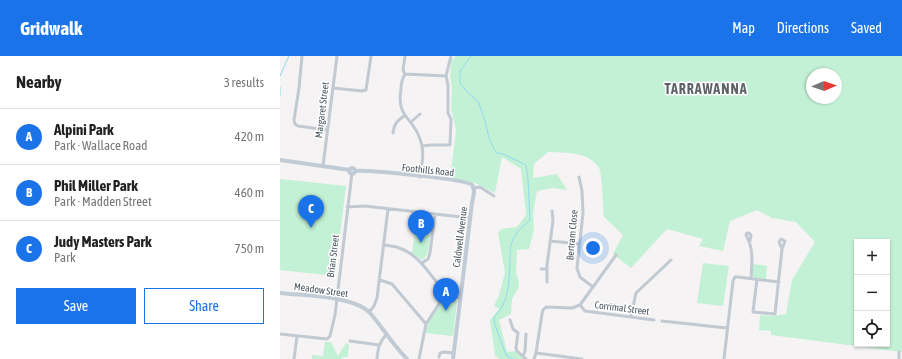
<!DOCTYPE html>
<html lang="en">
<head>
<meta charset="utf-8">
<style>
  :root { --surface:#fff; --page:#f2f2f2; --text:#222; --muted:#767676; --line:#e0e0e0; --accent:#1a73e8 }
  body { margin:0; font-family:"Asap Condensed",sans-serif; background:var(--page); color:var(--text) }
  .controls { position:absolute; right:12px; bottom:12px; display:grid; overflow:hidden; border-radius:0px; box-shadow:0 1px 3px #0004 }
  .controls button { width:36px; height:36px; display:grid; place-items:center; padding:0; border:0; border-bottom:1px solid var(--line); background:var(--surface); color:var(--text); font:20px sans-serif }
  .compass { position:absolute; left:526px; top:12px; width:36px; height:36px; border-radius:50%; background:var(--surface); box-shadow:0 1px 3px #0004; rotate:88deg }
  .you { position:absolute; left:313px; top:192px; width:14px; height:14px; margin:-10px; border:3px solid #fff; border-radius:50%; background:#1a73e8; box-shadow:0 0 0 6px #1a73e833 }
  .badge { display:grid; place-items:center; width:26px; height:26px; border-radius:50%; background:var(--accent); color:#fff; font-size:13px; font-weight:700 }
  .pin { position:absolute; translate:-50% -33px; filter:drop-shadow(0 1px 2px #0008) }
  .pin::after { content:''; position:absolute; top:21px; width:14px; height:12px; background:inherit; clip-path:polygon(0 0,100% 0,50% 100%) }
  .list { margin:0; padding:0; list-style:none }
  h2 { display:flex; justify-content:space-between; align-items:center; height:52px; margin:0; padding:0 16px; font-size:17px }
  h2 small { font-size:13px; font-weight:400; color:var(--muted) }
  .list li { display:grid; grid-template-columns:26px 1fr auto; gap:12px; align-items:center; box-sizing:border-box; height:56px; padding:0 16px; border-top:1px solid var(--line) }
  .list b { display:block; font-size:15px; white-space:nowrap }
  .list p { margin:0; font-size:13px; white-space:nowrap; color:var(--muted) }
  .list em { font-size:13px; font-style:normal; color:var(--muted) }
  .actions { display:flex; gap:8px; padding:12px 16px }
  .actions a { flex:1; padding:9px 0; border:1px solid var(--accent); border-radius:0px; text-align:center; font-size:14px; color:var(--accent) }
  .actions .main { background:var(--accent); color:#fff }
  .icon { flex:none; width:22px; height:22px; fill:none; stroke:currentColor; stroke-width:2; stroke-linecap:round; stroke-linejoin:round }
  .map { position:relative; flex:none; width:622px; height:303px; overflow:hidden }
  header { display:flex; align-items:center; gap:24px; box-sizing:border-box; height:56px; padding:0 20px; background:var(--accent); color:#fff }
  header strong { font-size:19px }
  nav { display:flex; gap:22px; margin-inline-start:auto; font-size:14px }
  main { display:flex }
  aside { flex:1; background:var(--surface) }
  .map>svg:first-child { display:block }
  .green { fill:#c3f1d5; fill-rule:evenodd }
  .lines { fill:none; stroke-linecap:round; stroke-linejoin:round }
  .stream { stroke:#90daee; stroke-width:1 }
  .minor { stroke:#c1cad2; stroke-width:3 }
  .secondary { stroke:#c1cbd6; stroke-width:4 }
  .labels { text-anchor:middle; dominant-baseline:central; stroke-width:3; stroke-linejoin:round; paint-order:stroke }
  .street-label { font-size:10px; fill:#4a5661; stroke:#fff }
  .district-label { font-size:14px; font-weight:bold; letter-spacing:1px; fill:#5f6368; stroke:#fff }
</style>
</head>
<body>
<header>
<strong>Gridwalk</strong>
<nav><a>Map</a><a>Directions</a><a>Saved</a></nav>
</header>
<main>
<aside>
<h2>Nearby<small>3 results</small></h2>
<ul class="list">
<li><span class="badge">A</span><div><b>Alpini Park</b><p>Park · Wallace Road</p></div><em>420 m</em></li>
<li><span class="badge">B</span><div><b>Phil Miller Park</b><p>Park · Madden Street</p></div><em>460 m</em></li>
<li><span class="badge">C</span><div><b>Judy Masters Park</b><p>Park</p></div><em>750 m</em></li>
</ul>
<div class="actions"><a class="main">Save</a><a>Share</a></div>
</aside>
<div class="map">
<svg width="622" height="303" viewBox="0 0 622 303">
  <rect width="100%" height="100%" fill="#f5f3f3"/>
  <path class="green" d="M 175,0 L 622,0 L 622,296 L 491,279 L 491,275 L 479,274 L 480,259 L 494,260 L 506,258 L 512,224 L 535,186 L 516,166 L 492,162 L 477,154 L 450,165 L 443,195 L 419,190 L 423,183 L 387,173 L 351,212 L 333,198 L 343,179 L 324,161 C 323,153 322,116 319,112 C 309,95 285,97 268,96 L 254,108 L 253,122 L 277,118 L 287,134 L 272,132 L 257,135 L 253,157 L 254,174 L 249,193 L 237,194 L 236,217 L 239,226 L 238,233 L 232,243 L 231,258 L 219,264 L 227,296 L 236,295 L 246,303 L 219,303 L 215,299 L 210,264 L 219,253 L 214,250 L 219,239 L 225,217 L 218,177 L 221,173 L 237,171 L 246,159 L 241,113 L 222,101 L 215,137 L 195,127 L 170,122 L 176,75 L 171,52 L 172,31 L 170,20 L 171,4 L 175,2 ZM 532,18 L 556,18 L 556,42 L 532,42 ZM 577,186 L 607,186 L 607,288 L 577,288 Z
    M 0,123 L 66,130 L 55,220 L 0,214 Z
    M 135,176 L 150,178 C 149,187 150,199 142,204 L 132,197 Z
    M 423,207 L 449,210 L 443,250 L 417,247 Z
    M 473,208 L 487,210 L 486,223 L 473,222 L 472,219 Z
    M 167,241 L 176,244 L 177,246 L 173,280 L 145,277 L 150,263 L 164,242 Z
    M 45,286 L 51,286 L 58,300 L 66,287 L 69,289 L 68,301 L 63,301 L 61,303 L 32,303 L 32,299 L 43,300 Z"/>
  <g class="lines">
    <path class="stream" d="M 191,0 L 180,15 L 180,27 L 189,38 L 198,45 L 205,65 L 209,82 L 214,93 L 217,97 L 223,98 L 246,109 L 248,123 L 250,164 C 245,169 238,174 235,180 C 230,187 230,195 230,204 C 229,224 230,246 214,261 L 215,269 L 226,299 L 233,303
      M 0,20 L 9,0
      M 0,31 L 0,39"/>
    <path class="minor" d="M 22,0 L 19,32 L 14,64 L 15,68 L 18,70 L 47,74
      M 125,0 L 123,14 L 125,18
      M 166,20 L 171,0
      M 53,32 L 82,35 L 86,34 L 91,0
      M 131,66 L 140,58
      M 113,77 C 114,68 117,65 124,60
      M 142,90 L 151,89 L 170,89 L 171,63 L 168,57 L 168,29 L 166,20
      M 43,110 L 57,0
      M 140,121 C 142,108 145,95 140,83 C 133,61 116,62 121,33 C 121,28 122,23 125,18 L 166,20
      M 299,121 L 302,135 L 303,157 L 297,212 L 300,221 L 313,231
      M 193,132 L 200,131 L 214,140
      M 67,151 L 85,150 L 190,162
      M 270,185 L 300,188
      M 470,185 L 471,179 L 469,177 L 467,177 L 466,179 C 474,193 472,208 471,222
      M 104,189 C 109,190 115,190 119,192 C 141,199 151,222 166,237 L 171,241 L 180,242
      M 142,207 L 148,203 L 150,197 L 155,158
      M 261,213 L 267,213
      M 477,223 L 473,256 L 495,258 L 502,193 L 499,186 L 501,183 L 505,185 L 502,193
      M 100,224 L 112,228 L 146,268
      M 267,226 L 267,209 L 273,165 L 272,155
      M 300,249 L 336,199
      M 89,256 L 94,250 L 97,242 L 108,153
      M 351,260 L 356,237 L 391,204
      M 230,264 L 233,273 L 238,277 L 236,292 L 237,295 L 246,303
      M 382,265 L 447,272
      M 0,278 L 47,283 L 50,280 L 55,259 L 72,117
      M 70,285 L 99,289
      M 256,297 L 302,303
      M 243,300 L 245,295 L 246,278
      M 159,301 L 160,297 L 164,296 L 174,297
      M 14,303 L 17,280
      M 97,303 C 98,292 99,286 107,278
      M 139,303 L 146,268 L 166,237
      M 254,303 L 256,297 L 262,258 L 263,254 L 266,251 L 292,252 L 300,249 L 305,255 L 374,264
      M 444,303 L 453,225 L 455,221 L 458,221 L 499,226
      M 619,303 L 619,296"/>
    <path class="secondary" d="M 0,104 L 70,114
      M69 115a3 3 0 1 1 6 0a3 3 0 1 1-6 0Z
      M 75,115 C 89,114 186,123 192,129 C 196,133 193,142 192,147 L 173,303
      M 0,237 C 24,240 73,239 90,257 C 103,272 113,289 127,303"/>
  </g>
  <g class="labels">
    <g class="street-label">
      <text transform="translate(42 54) rotate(-83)">Margaret Street</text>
      <text transform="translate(148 114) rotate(6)">Foothills Road</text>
      <text transform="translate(292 179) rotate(-85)">Bertram Close</text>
      <text transform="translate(180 181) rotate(-83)">Caldwell Avenue</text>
      <text transform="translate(53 200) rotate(-83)">Brian Street</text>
      <text transform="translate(41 234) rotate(8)">Meadow Street</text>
      <text transform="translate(342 252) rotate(7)">Corrimal Street</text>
    </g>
    <g class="district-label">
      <text x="426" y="33">TARRAWANNA</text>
    </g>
  </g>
</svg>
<div class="controls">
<button>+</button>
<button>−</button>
<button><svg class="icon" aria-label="locate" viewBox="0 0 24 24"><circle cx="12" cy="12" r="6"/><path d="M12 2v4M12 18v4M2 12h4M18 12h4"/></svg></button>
</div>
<svg class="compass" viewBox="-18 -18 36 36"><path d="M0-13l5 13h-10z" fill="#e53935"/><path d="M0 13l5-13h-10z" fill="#767676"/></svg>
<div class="you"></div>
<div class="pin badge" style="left:166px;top:255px">A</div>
<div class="pin badge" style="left:141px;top:187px">B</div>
<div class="pin badge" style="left:31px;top:172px">C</div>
</div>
</main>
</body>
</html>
